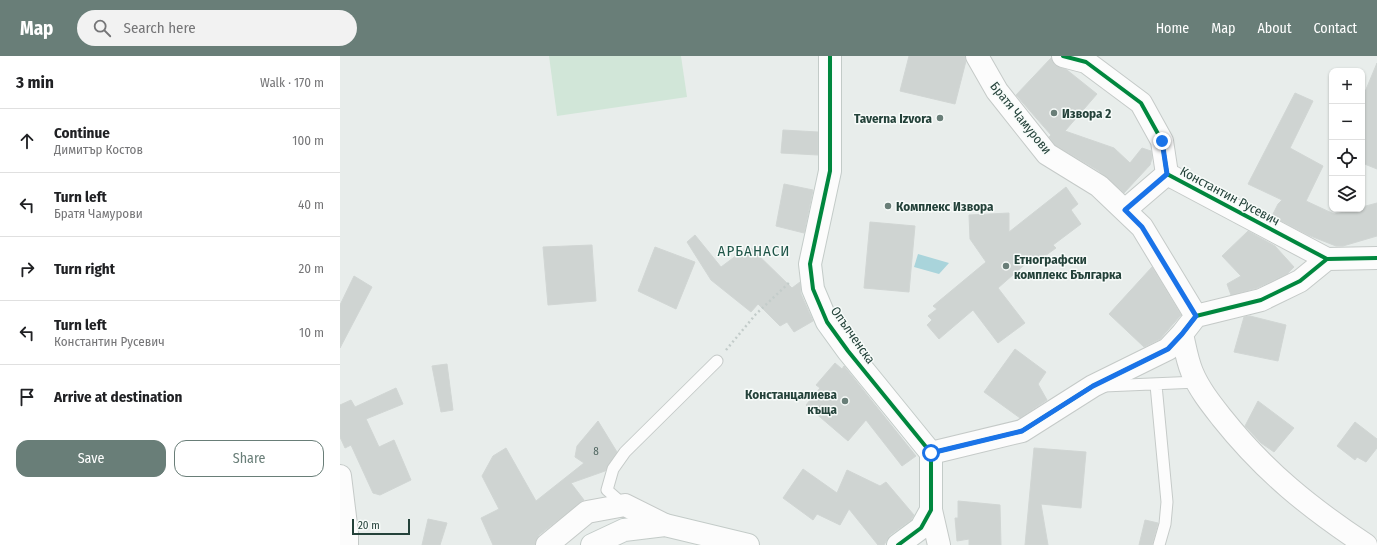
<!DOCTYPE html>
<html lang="en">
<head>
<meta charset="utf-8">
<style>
  :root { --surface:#fff; --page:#f2f2f2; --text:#202124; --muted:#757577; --line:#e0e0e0; --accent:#697e78 }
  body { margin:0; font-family:"Fira Sans Condensed",sans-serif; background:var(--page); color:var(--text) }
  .controls { position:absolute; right:12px; top:12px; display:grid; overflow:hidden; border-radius:8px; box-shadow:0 1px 3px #0004 }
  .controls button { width:36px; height:36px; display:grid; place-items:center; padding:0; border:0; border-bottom:1px solid var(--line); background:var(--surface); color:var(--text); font:20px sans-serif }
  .scale { position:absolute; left:12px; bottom:10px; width:58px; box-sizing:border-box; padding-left:4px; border:2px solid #24423a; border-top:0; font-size:11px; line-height:14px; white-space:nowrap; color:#24423a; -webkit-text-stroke:3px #f7fbf9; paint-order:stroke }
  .stop { position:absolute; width:12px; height:12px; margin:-9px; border:3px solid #1a73e8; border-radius:50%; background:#fff }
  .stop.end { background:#1a73e8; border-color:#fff; box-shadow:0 1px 4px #0008 }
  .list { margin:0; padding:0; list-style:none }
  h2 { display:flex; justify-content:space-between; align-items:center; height:52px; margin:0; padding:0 16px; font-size:17px }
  h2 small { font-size:13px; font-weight:400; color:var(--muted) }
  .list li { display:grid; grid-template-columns:26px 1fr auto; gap:12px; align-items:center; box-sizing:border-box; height:64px; padding:0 16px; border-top:1px solid var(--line) }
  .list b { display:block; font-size:15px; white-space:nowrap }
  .list p { margin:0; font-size:13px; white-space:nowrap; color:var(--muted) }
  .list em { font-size:13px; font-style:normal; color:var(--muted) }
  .actions { display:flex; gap:8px; padding:12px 16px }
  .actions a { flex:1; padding:9px 0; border:1px solid var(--accent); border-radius:12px; text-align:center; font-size:14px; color:var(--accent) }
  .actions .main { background:var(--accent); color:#fff }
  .icon { flex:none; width:22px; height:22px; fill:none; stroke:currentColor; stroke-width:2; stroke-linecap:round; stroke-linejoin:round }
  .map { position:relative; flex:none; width:1037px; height:489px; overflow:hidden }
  header { display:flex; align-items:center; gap:24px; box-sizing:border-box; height:56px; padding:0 20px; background:var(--accent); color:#fff }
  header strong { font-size:19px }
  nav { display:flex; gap:22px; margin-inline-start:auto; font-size:14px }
  .search { width:280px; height:36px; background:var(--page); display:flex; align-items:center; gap:10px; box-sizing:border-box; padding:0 14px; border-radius:22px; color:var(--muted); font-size:15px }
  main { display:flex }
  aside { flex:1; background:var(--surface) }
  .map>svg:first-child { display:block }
  .green { fill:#d1e6d8 }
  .water { fill:#a9d4db }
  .building { fill:#cfd4d2; stroke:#d1d6d4 }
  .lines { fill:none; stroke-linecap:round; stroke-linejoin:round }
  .lane-casing { stroke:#c5cac8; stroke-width:13 }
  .street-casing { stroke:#c5cac8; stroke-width:24 }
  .secondary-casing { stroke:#c3cbc8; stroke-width:24 }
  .path { stroke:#c3ccca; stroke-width:2.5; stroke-dasharray:2 3; stroke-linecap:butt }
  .lane { stroke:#fcfcfc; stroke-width:11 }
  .street { stroke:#fcfcfc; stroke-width:22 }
  .secondary { stroke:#fcfcfc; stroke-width:22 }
  .cycleway-casing { stroke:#f7fbf9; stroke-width:6 }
  .cycleway { stroke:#00873e; stroke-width:4 }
  .route { stroke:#1a73e8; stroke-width:5 }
  .poi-dot { fill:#697e78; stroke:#f7fbf9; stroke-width:1.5 }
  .labels { text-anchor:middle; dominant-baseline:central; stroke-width:3; stroke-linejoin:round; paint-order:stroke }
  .number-label { font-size:11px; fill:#506761 }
  .poi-label { font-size:13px; font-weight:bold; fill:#24423a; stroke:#f7fbf9; text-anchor:start }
  .street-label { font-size:13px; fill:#24423a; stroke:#f7fbf9 }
  .quarter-label { font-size:15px; letter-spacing:1px; fill:#1f5548; stroke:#f7fbf9 }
</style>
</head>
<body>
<header>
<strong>Map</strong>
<div class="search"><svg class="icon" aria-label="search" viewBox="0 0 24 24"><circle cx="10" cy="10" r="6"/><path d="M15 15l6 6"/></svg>Search here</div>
<nav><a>Home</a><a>Map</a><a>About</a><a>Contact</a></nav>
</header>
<main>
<aside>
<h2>3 min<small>Walk · 170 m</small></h2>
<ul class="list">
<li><svg class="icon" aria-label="ahead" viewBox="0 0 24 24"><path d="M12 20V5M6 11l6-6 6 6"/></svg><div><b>Continue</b><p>Димитър Костов</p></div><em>100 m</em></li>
<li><svg class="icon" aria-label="left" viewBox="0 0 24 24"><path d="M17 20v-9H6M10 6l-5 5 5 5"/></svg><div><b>Turn left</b><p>Братя Чамурови</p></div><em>40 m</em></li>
<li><svg class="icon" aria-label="right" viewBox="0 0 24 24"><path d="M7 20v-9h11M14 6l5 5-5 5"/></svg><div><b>Turn right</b></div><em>20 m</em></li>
<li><svg class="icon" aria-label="left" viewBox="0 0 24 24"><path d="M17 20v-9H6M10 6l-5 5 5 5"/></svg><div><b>Turn left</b><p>Константин Русевич</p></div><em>10 m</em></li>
<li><svg class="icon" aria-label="arrive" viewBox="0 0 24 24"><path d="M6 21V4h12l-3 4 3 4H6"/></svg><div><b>Arrive at destination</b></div></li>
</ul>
<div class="actions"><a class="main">Save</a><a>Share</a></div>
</aside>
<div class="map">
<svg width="1037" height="489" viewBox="0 0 1037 489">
  <rect width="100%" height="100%" fill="#e8edeb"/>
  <path class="green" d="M 209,0 L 341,0 L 347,41 L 217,60 Z"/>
  <path class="water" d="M 578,198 L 609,207 L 599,218 L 574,211 Z"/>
  <path class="building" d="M 569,0 L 625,0 L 626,5 L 615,48 L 560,35 Z
    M 711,2 L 715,9 L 727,14 L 757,38 L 725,75 L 774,92 L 790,107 L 802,92 L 811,95 L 812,102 L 810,109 L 784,137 L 759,115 L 715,89 L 709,81 L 711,79 L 676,39 Z
    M 1037,7 L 1037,113 L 1022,107 L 1022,43 Z
    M 955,37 L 973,45 L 950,92 L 983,110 L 966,145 L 994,158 L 1022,153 L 1022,151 L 1037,147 L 1037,180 L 1003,190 L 996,190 L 968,179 L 932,160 L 938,148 L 942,144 L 908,128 Z
    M 443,74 L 478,76 L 478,99 L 441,97 Z
    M 444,128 L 473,134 L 464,177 L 436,170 Z
    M 726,131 L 738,148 L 731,154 L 741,168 L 713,189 L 716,192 L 694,208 L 691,203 L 658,232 L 685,267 L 658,287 L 633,254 L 599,283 L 587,269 L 592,264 L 588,260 L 597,253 L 593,250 L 646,206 L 630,183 L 629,159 L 669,157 L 669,176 Z
    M 530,166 L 575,170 L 569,236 L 524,232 Z
    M 908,175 L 935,190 L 954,211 L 947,218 L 917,232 L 891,239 L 887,228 L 901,220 L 882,200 Z
    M 355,179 L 381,211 L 409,190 L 452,232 L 460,226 L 461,238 L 473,265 L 454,276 L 447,266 L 440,270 L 418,248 L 411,256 L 371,224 L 347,186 Z
    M 252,189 L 256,245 L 208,249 L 203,191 Z
    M 315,191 L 355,206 L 336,253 L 298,235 Z
    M 812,211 L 841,259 L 820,283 L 804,291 L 769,258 Z
    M 14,220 L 32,231 L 0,292 L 0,249 Z
    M 910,260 L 946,269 L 938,305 L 894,296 L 904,261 Z
    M 675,293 L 706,316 L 698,328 L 707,344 L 680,362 L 644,336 Z
    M 495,307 L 502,313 L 504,310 L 576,400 L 562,410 L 526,364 L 508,385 L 466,349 L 480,332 L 476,329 Z
    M 107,308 L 113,354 L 101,356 L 92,310 Z
    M 56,332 L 63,348 L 26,363 L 39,391 L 54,384 L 71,424 L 40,439 L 33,437 L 11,389 L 5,392 L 0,381 L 0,349 L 11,344 L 15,351 Z
    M 918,345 L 954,372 L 934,396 L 921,387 L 905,370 Z
    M 258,365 L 277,396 L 265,415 L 231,427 L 244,444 L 199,479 L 195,489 L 153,489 L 141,462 L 159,453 L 142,420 L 153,400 L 166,392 L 196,445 L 244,407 L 235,401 L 237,390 Z
    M 1015,366 L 1037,383 L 1037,392 L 1026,406 L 1017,401 L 1015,404 L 997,390 Z
    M 694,392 L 746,396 L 741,452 L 701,448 L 708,489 L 685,489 Z
    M 463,413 L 497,437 L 507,414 L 540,430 L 546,426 L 574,459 L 571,464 L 550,479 L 544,489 L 538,489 L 509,453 L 500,469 L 477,458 L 473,464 L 443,442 Z
    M 618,445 L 660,449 L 661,489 L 629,489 L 629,483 L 617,485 L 615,462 L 618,462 Z
    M 88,463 L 107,467 L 100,489 L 82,489 Z
    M 805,464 L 818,467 L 812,489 L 799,489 Z"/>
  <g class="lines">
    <defs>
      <path id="lane" d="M 816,329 L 827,446 L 825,468 L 819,489
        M 764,330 L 858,326
        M 284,449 L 267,434 L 273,413 L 285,396 L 377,305"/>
      <path id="street" d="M 637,0 L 657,35 L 707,98 L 759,130 L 802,171 L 856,260
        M 723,0 L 746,6 L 801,47 L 822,85 L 827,118 L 987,203
        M 785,154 L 827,118
        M 842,278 C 845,291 847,304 852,316 C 859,333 871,348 882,362 C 925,416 970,452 1026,489
        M 591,397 L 682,375 L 753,330 L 828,293 L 842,278 L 856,260 L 921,244 L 960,225 L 987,203 L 1037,202
        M 0,420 L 7,477 L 7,489
        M 591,454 L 599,489
        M 207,489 L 247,456 L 285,449 L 325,469"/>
      <path id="secondary" d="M 490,0 L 490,115 L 470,208 L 473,233 L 487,266 L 508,295 L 591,397 L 591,454 L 581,472 L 558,489
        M 252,489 L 284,474 L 325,469 L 408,489"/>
    </defs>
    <use href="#lane" class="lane-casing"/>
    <use href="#street" class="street-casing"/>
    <use href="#secondary" class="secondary-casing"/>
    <path class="path" d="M 386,294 L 416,258 L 451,225"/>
    <use href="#lane" class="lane"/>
    <use href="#street" class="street"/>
    <use href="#secondary" class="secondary"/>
    <defs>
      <path id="cycleway" d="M 490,0 L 490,115 L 470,208 L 473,233 L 487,266 L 508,295 L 591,397 L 591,454 L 581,472 L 558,489
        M 723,0 L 746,6 L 801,47 L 822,85 L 827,118 L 987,203
        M 591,397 L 682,375 L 753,330 L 828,293 L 842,278 L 856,260 L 921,244 L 960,225 L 987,203 L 1037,202"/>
    </defs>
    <use href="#cycleway" class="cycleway-casing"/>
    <use href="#cycleway" class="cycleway"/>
  </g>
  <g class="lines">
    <path class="route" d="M 591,397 L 682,375 L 753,330 L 828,293 L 842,278 L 856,260 L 802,171 L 785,154 L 827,118 L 822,85"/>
  </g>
  <g class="poi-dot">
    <circle cx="714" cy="57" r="4"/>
    <circle cx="600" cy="62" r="4"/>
    <circle cx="548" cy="150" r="4"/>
    <circle cx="666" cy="210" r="4"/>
    <circle cx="505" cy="345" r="4"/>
  </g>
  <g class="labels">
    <g class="number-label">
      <text x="256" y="395">8</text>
    </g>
    <g class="poi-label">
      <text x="722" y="57">Извора 2</text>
      <text x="592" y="62" text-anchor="end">Taverna Izvora</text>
      <text x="556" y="150">Комплекс Извора</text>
      <text x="674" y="203">Етнографски<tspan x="674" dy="15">комплекс Българка</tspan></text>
      <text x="497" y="338" text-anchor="end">Констанцалиева<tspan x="497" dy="15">къща</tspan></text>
    </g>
    <g class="street-label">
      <text transform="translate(681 62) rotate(51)">Братя Чамурови</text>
      <text transform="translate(890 140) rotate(28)">Константин Русевич</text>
      <text transform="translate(513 279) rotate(55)">Опълченска</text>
    </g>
    <g class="quarter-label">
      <text x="414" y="195">АРБАНАСИ</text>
    </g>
  </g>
</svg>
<div class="controls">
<button>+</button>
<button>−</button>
<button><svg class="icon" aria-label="locate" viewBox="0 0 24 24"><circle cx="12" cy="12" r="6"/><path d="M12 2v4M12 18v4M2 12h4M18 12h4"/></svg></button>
<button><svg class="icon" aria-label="layers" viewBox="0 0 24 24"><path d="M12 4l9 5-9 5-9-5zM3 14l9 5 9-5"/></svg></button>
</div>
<div class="scale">20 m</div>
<div class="stop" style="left:591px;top:397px"></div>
<div class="stop end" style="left:822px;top:85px"></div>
</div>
</main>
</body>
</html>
